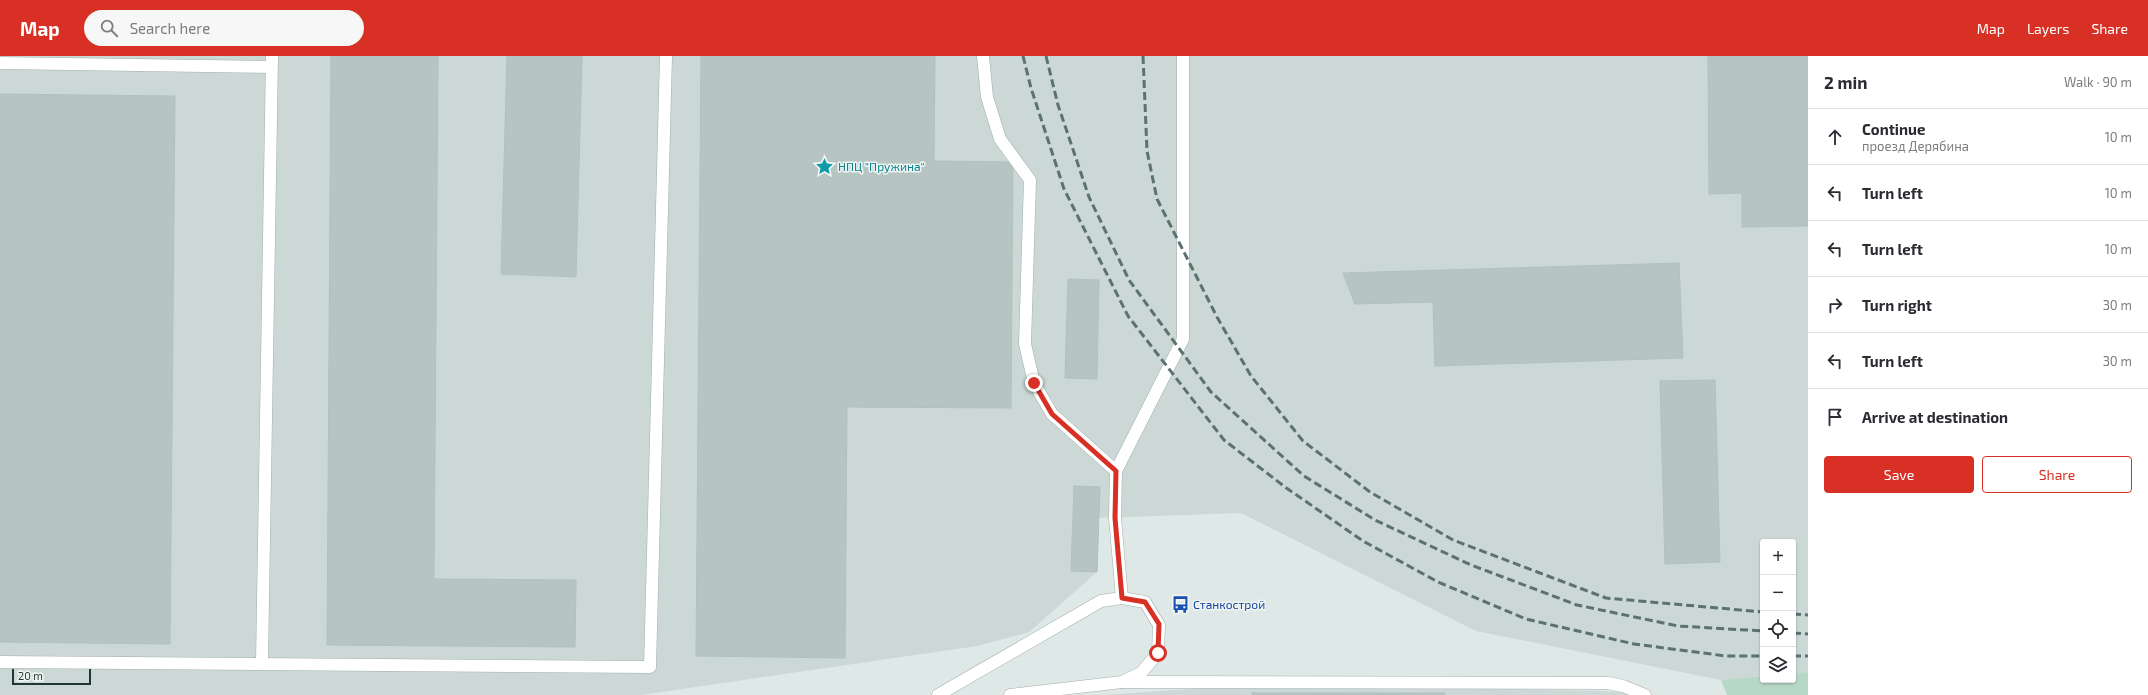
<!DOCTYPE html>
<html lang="en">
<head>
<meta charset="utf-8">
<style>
  :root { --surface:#fff; --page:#f7f7f7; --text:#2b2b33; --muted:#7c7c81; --line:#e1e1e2; --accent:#d93025 }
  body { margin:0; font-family:"Exo 2",sans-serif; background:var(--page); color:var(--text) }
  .controls { position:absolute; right:12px; bottom:12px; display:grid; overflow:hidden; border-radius:4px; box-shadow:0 1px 3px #0004 }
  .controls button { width:36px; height:36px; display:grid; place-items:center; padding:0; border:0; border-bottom:1px solid var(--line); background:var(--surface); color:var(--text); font:20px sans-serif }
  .scale { position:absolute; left:12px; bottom:10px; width:79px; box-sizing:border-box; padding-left:4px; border:2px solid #213634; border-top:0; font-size:11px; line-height:14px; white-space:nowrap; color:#213634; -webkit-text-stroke:3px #eef5f3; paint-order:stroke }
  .stop { position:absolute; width:12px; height:12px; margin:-9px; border:3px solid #d93025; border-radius:50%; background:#fff }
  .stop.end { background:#d93025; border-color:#fff; box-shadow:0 1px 4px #0008 }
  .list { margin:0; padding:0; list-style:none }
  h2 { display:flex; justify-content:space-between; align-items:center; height:52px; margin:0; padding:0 16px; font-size:17px }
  h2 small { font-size:13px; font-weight:400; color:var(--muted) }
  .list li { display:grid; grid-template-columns:26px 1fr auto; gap:12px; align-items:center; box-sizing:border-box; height:56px; padding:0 16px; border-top:1px solid var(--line) }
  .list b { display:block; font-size:15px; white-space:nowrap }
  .list p { margin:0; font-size:13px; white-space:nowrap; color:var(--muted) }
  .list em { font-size:13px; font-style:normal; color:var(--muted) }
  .actions { display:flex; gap:8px; padding:12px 16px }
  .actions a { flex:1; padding:9px 0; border:1px solid var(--accent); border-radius:4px; text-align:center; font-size:14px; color:var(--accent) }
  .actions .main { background:var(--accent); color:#fff }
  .icon { flex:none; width:22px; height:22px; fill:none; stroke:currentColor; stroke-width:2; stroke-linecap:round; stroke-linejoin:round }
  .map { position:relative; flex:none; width:1808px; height:639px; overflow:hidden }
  header { display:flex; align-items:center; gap:24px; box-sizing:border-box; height:56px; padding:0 20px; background:var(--accent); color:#fff }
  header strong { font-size:19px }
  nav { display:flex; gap:22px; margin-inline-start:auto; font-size:14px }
  .search { width:280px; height:36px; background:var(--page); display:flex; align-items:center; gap:10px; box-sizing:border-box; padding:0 14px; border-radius:22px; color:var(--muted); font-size:15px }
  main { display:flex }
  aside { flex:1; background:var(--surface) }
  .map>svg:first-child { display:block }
  .built { fill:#ccd8d5 }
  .green { fill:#b8d8c7 }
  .building { fill:#b7c5c2; stroke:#b1c1bd }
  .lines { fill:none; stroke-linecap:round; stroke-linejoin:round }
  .lane-casing { stroke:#a2afad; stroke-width:13 }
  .street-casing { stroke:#a2afad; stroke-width:13 }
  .lane { stroke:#fff; stroke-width:12 }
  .street { stroke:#fff; stroke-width:12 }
  .rail { stroke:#5b7270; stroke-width:3; stroke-dasharray:8 4; stroke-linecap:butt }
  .route { stroke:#d93025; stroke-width:5 }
  .labels { text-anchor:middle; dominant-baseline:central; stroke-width:3; stroke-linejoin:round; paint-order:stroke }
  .culture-label { font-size:12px; fill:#0d838f; stroke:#eef5f3; text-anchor:start }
  .transit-label { font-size:12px; fill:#164399; stroke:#eef5f3; text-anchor:start }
</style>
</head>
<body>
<header>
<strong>Map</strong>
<div class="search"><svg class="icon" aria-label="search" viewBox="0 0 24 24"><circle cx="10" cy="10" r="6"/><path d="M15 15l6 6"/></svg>Search here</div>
<nav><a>Map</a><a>Layers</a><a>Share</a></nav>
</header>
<main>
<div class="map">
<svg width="1808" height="639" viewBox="0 0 1808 639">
  <rect width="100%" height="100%" fill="#dee8e6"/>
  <path class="built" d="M 0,0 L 1808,0 L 1808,616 L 1793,617 L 1793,486 L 1763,486 L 1763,620 L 1721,624 L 1476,575 L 1241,457 L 1099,462 L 1097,516 L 1029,576 L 977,590 L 641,639 L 0,639 Z
    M 1205,632 L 1470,632 L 1637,636 L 1639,639 L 1104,639 Z"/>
  <path class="green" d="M 1808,616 L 1808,639 L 1727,639 L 1721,624 L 1763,620 L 1763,624 L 1793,624 L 1793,617 Z"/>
  <path class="building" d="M 331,0 L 438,0 L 434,523 L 576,524 L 575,591 L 327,589 Z
    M 507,0 L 582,0 L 576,221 L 501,218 Z
    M 701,0 L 935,0 L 934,105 L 1013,106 L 1011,352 L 847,351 L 845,602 L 696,600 Z
    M 1708,0 L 1808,0 L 1808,170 L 1742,171 L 1742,137 L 1709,138 Z
    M 0,38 L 175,40 L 170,588 L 0,586 Z
    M 1679,207 L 1683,302 L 1435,310 L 1433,246 L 1355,248 L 1343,217 Z
    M 1068,223 L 1099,224 L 1097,323 L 1065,322 Z
    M 1715,324 L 1720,506 L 1665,508 L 1660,325 Z
    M 1074,430 L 1100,431 L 1097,516 L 1071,515 Z
    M 1252,637 L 1379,637 L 1379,639 L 1252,639 Z
    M 1379,637 L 1445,637 L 1445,639 L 1379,639 Z"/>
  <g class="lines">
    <defs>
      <path id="lane" d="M 983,0 L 987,41 L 1000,83 L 1030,124 L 1025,288 L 1034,327 L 1052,358 L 1116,415
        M 0,7 L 272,11
        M 1122,542 L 1115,462 L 1116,415 L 1183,283 L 1183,0
        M 0,606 L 650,611 L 666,0
        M 262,606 L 272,0
        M 1122,626 L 1608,627 L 1623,630 L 1645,639"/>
      <path id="street" d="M 938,639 L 1101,545 L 1122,542 L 1145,546 L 1159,569 L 1158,597 L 1141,617 L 1122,626 L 1010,639"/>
    </defs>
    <use href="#lane" class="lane-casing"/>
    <use href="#street" class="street-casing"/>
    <use href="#lane" class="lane"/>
    <use href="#street" class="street"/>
    <path class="rail" d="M 1023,0 L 1031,32 L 1064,133 L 1128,260 L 1224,384 L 1285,431 L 1363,485 L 1438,526 L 1526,563 L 1634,588 L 1726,600 L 1763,600
      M 1046,0 L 1058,49 L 1089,141 L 1129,224 L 1211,336 L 1304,420 L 1375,464 L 1471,509 L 1577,549 L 1678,570 L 1763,575
      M 1143,0 L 1147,95 L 1157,143 L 1217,261 L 1251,320 L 1303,385 L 1370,436 L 1453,484 L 1606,542 L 1763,556
      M 1793,558 L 1808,559
      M 1793,577 L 1808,578
      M 1793,600 L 1808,600"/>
  </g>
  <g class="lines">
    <path class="route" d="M 1034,327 L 1052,358 L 1116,415 L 1115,462 L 1122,542 L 1145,546 L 1159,568 L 1158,597"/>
  </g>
  <defs>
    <symbol id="sight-bare" viewBox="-9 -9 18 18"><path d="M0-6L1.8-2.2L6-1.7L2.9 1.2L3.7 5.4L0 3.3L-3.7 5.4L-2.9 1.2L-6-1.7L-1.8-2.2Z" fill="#0f9aa8" stroke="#eef5f3" stroke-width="2.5" paint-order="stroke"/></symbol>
    <symbol id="bus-bare" viewBox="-9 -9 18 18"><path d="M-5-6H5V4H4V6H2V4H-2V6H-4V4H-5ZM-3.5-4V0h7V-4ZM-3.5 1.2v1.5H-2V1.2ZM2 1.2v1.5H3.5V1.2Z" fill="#1a4fb4" stroke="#eef5f3" stroke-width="2.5" paint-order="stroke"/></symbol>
  </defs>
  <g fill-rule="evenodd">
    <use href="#sight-bare" x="812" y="98" width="25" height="25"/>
    <use href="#bus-bare" x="1168" y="536" width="25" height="25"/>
  </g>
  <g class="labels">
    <g class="culture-label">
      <text x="838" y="110">НПЦ "Пружина"</text>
    </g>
    <g class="transit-label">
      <text x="1193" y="548">Станкострой</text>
    </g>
  </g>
</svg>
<div class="controls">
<button>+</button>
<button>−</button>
<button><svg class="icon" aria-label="locate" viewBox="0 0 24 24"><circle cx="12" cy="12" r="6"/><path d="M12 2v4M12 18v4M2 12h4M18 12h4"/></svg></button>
<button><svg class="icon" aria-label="layers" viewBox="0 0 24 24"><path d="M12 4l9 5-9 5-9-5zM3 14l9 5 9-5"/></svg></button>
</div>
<div class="scale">20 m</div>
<div class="stop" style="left:1158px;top:597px"></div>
<div class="stop end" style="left:1034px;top:327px"></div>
</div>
<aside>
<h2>2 min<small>Walk · 90 m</small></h2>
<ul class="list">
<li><svg class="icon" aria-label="ahead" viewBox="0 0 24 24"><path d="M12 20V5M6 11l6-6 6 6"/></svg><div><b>Continue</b><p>проезд Дерябина</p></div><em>10 m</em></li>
<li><svg class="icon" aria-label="left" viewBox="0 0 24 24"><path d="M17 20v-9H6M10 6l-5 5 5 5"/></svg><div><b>Turn left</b></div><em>10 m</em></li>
<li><svg class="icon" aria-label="left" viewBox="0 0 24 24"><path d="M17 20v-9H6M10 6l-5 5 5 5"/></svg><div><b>Turn left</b></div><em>10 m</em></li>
<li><svg class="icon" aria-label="right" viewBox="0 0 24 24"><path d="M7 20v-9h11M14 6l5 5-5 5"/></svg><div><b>Turn right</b></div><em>30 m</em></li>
<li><svg class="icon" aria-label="left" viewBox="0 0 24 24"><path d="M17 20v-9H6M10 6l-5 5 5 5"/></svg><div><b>Turn left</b></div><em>30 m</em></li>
<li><svg class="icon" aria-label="arrive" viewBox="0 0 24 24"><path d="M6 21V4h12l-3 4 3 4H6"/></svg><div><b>Arrive at destination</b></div></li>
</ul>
<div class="actions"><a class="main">Save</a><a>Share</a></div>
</aside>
</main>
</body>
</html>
